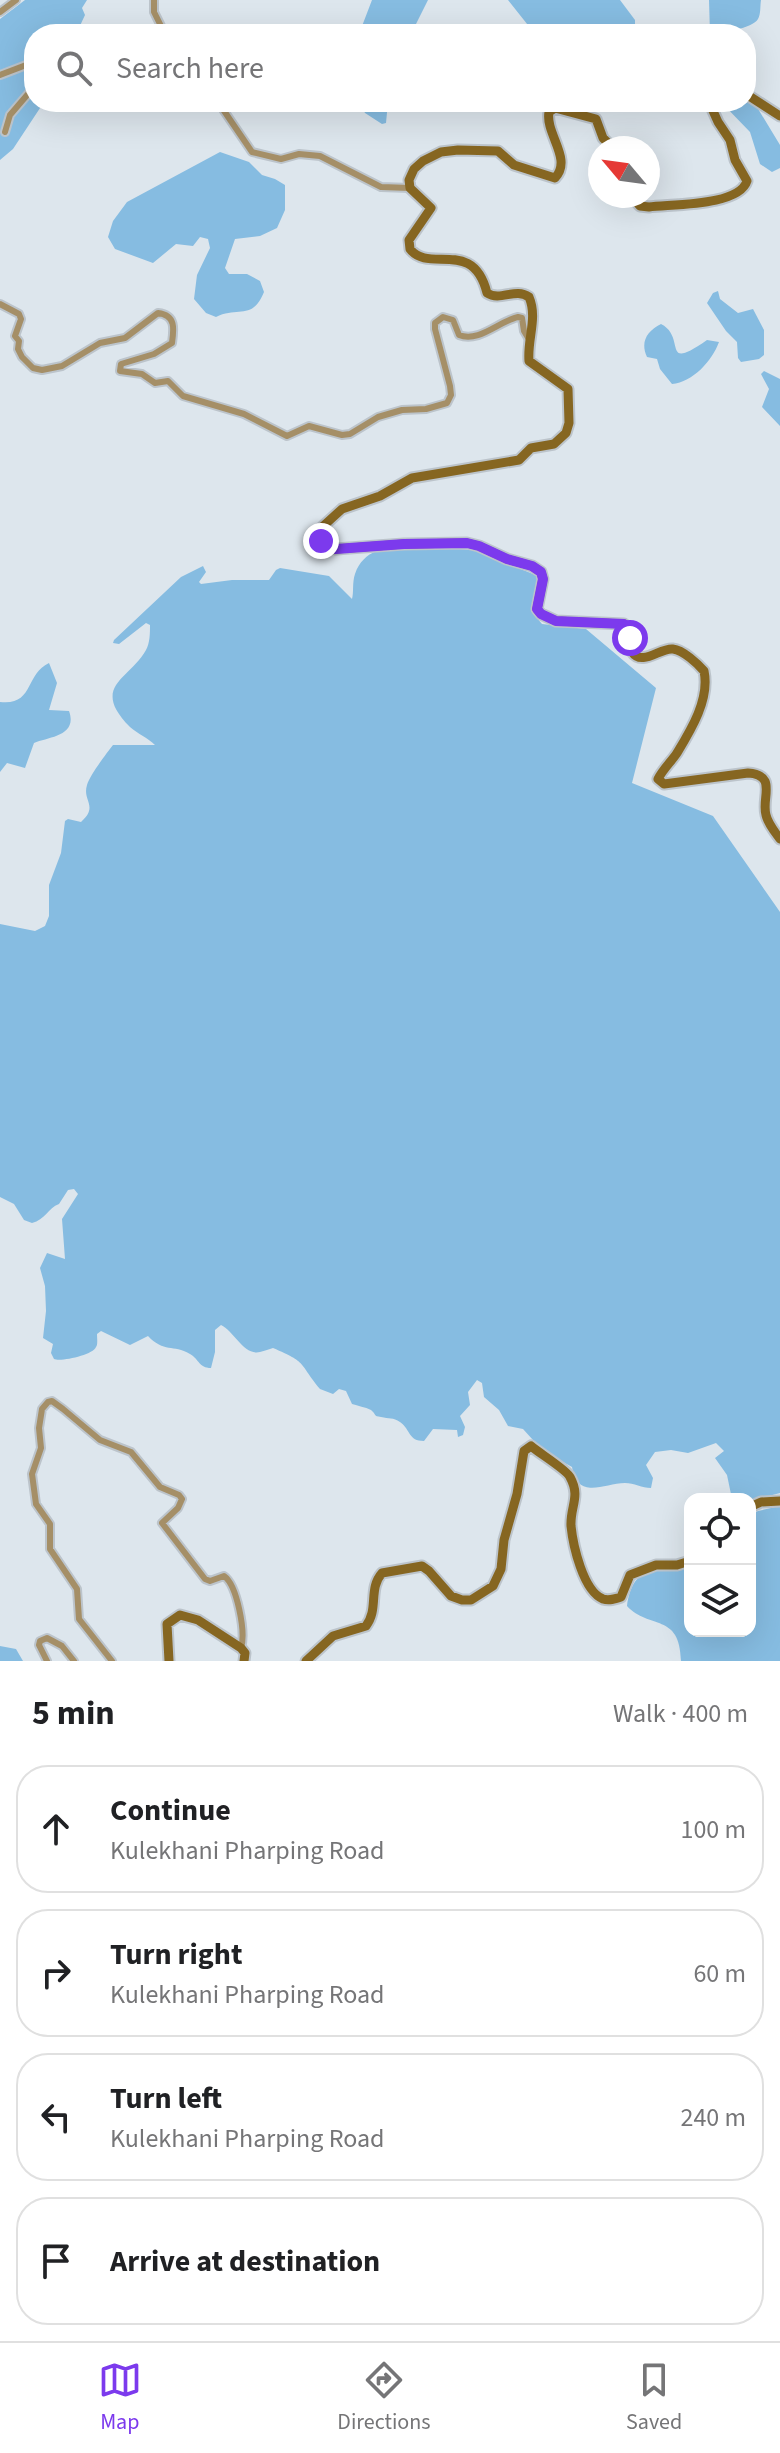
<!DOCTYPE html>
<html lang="en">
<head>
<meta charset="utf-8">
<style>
  :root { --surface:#fff; --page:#f2f2f2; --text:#202124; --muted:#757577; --line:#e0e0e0; --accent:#7c3aed }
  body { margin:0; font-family:"Source Sans 3",sans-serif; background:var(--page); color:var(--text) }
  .controls { position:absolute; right:24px; bottom:24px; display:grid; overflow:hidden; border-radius:16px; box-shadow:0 8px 32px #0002 }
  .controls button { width:72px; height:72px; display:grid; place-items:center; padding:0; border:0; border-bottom:2px solid var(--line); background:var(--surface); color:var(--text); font:40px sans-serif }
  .compass { position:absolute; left:588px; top:136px; width:72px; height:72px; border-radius:50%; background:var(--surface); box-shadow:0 8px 32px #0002; rotate:299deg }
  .stop { position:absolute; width:24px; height:24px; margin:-18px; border:6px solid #7c3aed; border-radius:50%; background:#fff }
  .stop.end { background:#7c3aed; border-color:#fff; box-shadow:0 2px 8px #0008 }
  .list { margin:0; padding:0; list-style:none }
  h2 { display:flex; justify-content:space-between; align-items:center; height:104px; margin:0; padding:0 32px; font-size:34px }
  h2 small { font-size:26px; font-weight:400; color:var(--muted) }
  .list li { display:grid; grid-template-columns:52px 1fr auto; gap:24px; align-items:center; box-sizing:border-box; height:128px; margin:0 16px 16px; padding:0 16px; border:2px solid var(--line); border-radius:32px }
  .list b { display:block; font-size:30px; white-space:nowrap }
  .list p { margin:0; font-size:26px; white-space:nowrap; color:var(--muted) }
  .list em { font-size:26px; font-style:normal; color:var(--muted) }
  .icon { flex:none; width:44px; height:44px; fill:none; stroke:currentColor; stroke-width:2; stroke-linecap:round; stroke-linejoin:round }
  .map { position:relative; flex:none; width:780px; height:1661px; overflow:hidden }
  .search { position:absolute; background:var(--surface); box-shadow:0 8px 32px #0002; left:24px; right:24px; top:24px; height:88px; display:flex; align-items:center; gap:20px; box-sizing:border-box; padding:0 28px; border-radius:32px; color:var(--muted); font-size:30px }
  .sheet { height:680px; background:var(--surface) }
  nav { display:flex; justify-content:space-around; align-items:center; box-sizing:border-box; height:112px; border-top:2px solid var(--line); background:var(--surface); font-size:22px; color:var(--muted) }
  nav a { display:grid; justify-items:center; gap:4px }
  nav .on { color:var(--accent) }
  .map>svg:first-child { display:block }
  .forest { fill:#86bce1 }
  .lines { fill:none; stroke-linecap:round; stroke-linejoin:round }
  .minor-casing { stroke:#bcc4cb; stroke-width:10 }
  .secondary-casing { stroke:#bcc4cb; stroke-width:13 }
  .minor { stroke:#a58f67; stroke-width:6 }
  .secondary { stroke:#866621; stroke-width:9 }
  .route { stroke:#7c3aed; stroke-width:10 }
</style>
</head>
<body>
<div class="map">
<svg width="780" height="1661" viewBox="0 0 780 1661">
  <rect width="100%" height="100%" fill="#dde6ed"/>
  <path class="forest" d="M 25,0 L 87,0 L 82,8 L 85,15 L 78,30 L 80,34 L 34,34 L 34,102 L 44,102 L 13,149 L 0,160 L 0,19 Z
    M 372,0 L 428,0 L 411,34 L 359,34 Z
    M 508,0 L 620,0 L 635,20 L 635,34 L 535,34 Z
    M 709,0 L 761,0 C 760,6 761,14 758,19 C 753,28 720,34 710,34 Z
    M 746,89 L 780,145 L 780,168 L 772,172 L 760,164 L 750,132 L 721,102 L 746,102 Z
    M 359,102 L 388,102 L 386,123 L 382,124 L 365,113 Z
    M 220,152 L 249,162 L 262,175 L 275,179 L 285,185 L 285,210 L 277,228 L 260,236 L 235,239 L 225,268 L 229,274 L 247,274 L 260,281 L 264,292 C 252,321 239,306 216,317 L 206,313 L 194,299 L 197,275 L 210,248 L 208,239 L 200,237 L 193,246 L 176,244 L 153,263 L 115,249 L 108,237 L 113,221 L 127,202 Z
    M 718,291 L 720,299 L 738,313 L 753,309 L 764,330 L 764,355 L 759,359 L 741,362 L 738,358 L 737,342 L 726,331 L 707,303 L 713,293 Z
    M 661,324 C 687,337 660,373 707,340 L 719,342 C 712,361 693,382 672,384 L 660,369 L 657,359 L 647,357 C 640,342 647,331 661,324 Z
    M 764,371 L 780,379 L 780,426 L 762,407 L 769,389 L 761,374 Z
    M 434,547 L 473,550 L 538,576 L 531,611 L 542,624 L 586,629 L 656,688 L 632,783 L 713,816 L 780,912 L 780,1493 L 750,1501 L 750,1499 L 732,1499 L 727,1475 L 715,1458 L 724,1451 L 716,1443 L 688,1453 L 671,1450 L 655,1452 L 646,1465 L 653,1478 L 651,1488 C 642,1488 634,1483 625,1483 C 604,1483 578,1501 572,1467 L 543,1451 L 523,1429 L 508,1426 L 499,1410 L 484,1397 L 482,1383 L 477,1380 L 468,1392 L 470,1405 L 460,1416 L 465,1427 L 463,1435 L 458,1437 L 457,1430 L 433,1429 L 424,1441 C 408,1441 411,1430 400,1422 C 393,1417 389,1419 381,1417 C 373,1416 377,1415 371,1410 C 365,1407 358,1406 352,1404 L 346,1391 L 339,1389 L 333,1394 L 320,1389 C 298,1362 308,1363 273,1348 C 269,1349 265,1351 260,1352 C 244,1356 234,1331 221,1325 L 215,1330 L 215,1352 L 211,1368 C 199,1368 199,1359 190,1354 C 173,1344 164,1353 148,1336 L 130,1345 L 101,1331 L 97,1334 C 97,1337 98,1345 96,1347 C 93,1355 61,1362 54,1359 L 51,1353 L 53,1344 L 43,1338 L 46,1311 L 45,1286 L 40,1268 L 47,1253 L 65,1259 L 62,1219 L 78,1194 L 74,1189 L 68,1190 L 59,1204 C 48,1208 45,1220 32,1223 L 24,1220 L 14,1204 L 0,1197 L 0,924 L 35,931 L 45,926 L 49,916 L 49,885 L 61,853 L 65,821 L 68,819 L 81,822 C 99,806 82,801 87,785 C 90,775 106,754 113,745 L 155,745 C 148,738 138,734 130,727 C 90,686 129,680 146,650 C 150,643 150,633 150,625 L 146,623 L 119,644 L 113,643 L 114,640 L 181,577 L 203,566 L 206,572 L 199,582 L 201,584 L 232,580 L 269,580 L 276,570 L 280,568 L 329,576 L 352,599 C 354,592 352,583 355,574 C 367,540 405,548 434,547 Z
    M 49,663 L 57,683 L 49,710 L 69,711 C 78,736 49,737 34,743 L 25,768 L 7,763 L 0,772 L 0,702 C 34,706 25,674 49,663 Z
    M 780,1506 L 780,1661 L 681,1661 C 680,1612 649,1630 627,1606 C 633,1564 655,1571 690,1567 L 690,1631 L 750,1631 L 750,1515 L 758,1511 Z
    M 0,1646 L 16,1649 L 23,1661 L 0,1661 Z"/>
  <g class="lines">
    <defs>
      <path id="minor" d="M 154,0 L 154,12 L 165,34
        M 0,12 L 16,0
        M 0,75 L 34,62
        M 218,102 L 252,152 L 281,159 L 299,154 L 320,156 L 381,187 L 410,188
        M 5,132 L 10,115 L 34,87
        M 0,304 L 19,314 L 21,319 L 15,336 L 19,341 L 18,349 L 22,357 L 33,368 L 42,370 L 62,366 L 100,343 L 125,338 L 158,313 C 176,315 174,329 172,343 L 154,354 L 121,364 L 120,371 L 142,374 L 155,383 L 168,381 L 183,396 L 244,414 L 287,436 L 309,426 L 342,435 L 350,434 L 378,417 L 402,410 L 426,409 L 447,403 L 451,395 L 450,386 L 435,329 L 435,323 L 443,317 L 453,320 L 459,335 C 479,343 499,321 518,317 L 522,318 L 524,331 L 530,341
        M 47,1661 L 39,1645 L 40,1641 L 47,1638 L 62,1646 L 74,1661
        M 112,1661 L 79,1619 L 77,1589 L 50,1549 L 50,1524 L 36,1504 L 32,1474 L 41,1448 L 39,1428 L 42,1409 L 48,1402 L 52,1401 L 63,1409 L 100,1440 L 131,1452 L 160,1487 L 179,1495 L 182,1499 L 178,1508 L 162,1523 L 205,1579 L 210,1581 L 224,1576 C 237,1585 246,1632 241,1648"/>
      <path id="secondary" d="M 746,94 L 780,116
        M 613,148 L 603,138 L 596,119 L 555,108 L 549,112 C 545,134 573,159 555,178 L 514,165 L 498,151 L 458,150 L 441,152 L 423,161 L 414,169 L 409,180 L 410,188 L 431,208 L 409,240 L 410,249 C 429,274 473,237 487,293 C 501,302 515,287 529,297 C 538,318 527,339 529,361 L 568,389 L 569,423 L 566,433 L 554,444 L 531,448 L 519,460 L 412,478 L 380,496 L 342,509 L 320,529 L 319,538 L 324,544 L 336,549 L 404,544 L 467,543 L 479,546 L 507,559 L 532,566 L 541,572 L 543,579 L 537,609 L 541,614 L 556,621 L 624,624 L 627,627 C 629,634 629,646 632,652 C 642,667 661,647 673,649 C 683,650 698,664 704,671 C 710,699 691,730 677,753 C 671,762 663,769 658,779 L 664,784 L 748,773 C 778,775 761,798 766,815 C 768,824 775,832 780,839
        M 631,196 L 640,206 L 649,207 C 673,204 739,206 747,181 L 735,160 L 730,140 L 718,122 L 709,102
        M 750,1507 L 761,1502 L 780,1501
        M 169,1661 L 167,1624 L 180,1615 L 198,1620 L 241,1648 L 245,1653 L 244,1661
        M 306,1661 L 333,1636 L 366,1626 C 379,1609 368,1589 382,1573 L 422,1566 L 429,1571 L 451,1596 L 462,1600 L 471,1600 L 493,1586 L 501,1569 L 504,1540 L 517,1494 L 524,1451 L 531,1446 C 539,1453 567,1470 570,1477 C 581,1497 570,1506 571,1526 C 573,1545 583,1591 603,1599 C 609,1601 615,1599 621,1597 L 630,1575 L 656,1565 L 677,1565 L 690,1561"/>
    </defs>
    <use href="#minor" class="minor-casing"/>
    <use href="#secondary" class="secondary-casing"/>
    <use href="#minor" class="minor"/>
    <use href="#secondary" class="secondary"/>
  </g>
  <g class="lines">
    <path class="route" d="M 321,541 L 336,549 L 404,544 L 467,543 L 479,546 L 507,559 L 532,566 L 541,572 L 543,579 L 537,609 L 541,614 L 556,621 L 624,624 L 627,627 L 630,638"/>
  </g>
</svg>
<div class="controls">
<button><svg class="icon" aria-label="locate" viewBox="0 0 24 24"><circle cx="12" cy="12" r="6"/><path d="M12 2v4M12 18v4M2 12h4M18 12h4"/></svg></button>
<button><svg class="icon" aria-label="layers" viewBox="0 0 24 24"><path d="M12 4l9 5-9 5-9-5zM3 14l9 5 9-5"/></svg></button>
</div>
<svg class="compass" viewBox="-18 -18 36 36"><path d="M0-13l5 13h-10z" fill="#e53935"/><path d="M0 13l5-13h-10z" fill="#757577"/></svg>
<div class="stop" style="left:630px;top:638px"></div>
<div class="stop end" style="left:321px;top:541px"></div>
<div class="search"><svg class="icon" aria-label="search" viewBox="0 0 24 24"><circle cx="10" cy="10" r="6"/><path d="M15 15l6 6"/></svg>Search here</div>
</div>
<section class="sheet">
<h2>5 min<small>Walk · 400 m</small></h2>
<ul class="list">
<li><svg class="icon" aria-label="ahead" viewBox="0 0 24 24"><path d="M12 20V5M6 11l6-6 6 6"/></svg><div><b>Continue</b><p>Kulekhani Pharping Road</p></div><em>100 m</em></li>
<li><svg class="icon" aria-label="right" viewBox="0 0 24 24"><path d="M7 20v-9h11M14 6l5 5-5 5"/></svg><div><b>Turn right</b><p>Kulekhani Pharping Road</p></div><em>60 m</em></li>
<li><svg class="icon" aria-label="left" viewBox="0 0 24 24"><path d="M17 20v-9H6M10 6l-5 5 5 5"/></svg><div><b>Turn left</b><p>Kulekhani Pharping Road</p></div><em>240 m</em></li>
<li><svg class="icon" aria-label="arrive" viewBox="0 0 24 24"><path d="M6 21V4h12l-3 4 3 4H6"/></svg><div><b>Arrive at destination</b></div></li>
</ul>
</section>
<nav>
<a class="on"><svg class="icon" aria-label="map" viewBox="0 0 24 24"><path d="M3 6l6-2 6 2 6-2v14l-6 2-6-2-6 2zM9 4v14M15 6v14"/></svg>Map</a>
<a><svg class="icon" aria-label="directions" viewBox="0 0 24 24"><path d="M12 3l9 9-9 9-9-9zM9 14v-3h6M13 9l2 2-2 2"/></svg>Directions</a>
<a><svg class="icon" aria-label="saved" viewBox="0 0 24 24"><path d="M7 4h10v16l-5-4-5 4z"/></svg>Saved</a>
</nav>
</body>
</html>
